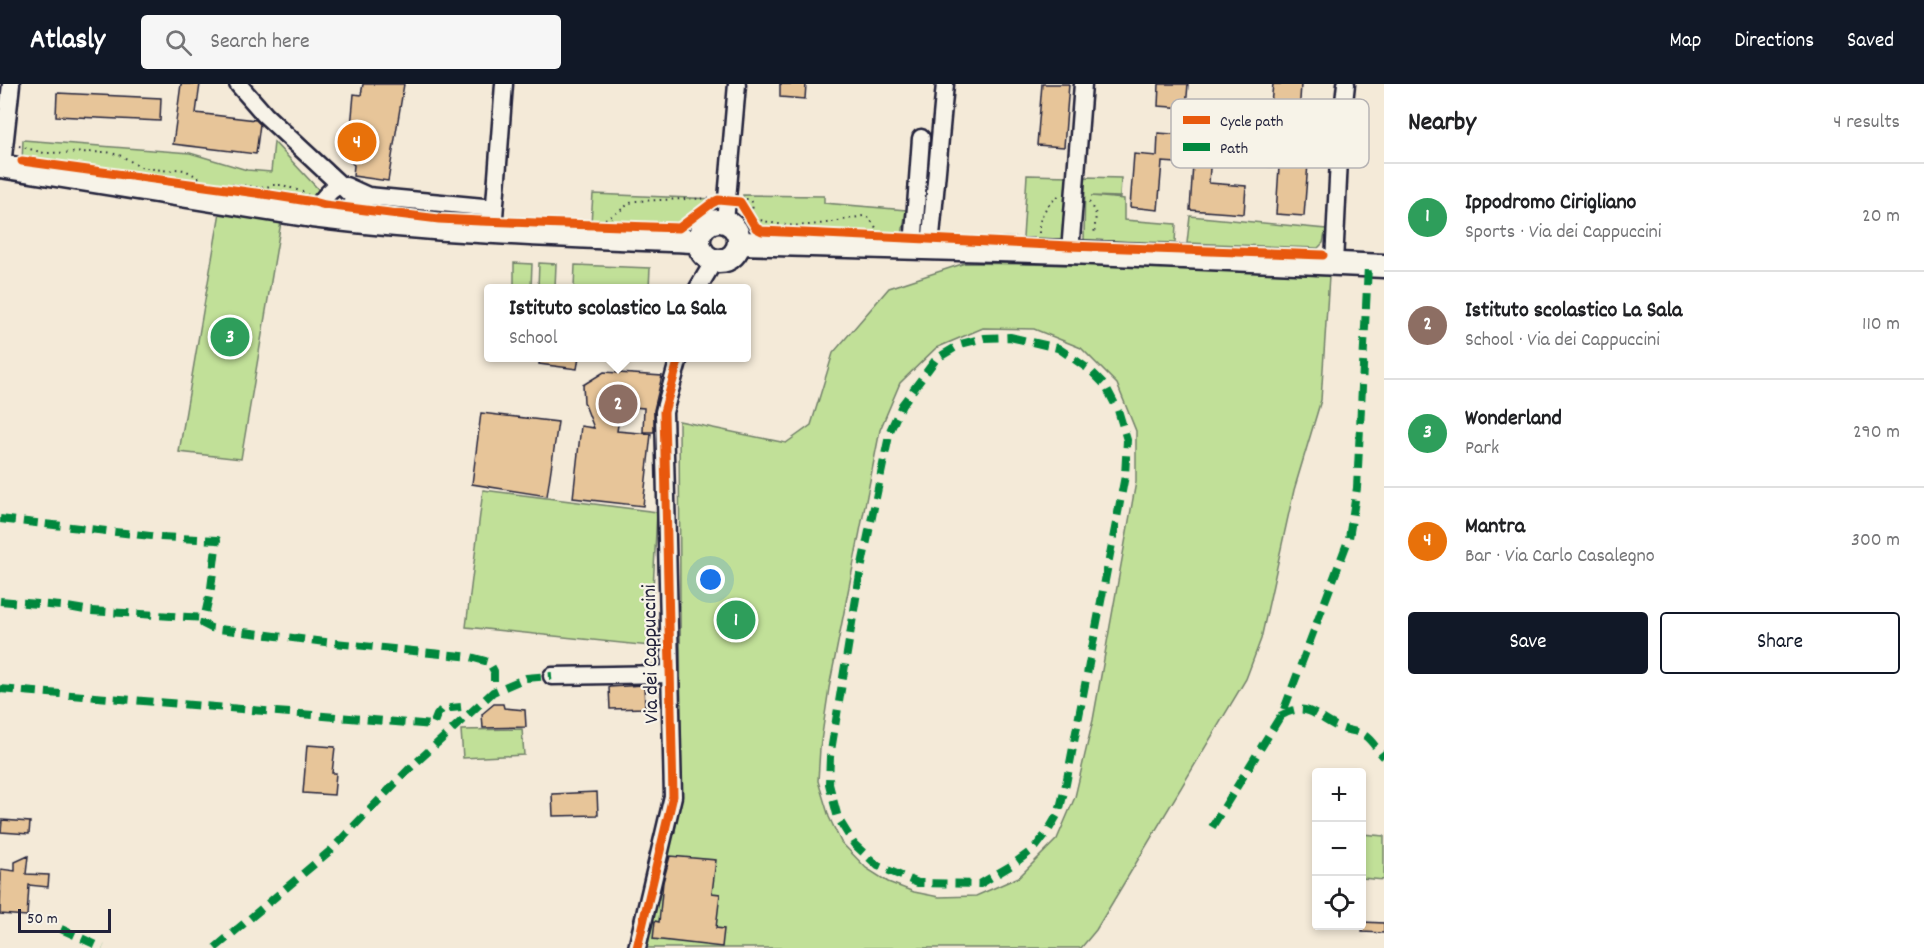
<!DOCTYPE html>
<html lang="en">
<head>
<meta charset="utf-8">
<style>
  :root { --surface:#fff; --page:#f6f6f6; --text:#202124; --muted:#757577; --line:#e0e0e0; --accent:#111827 }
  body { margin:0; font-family:Dekko,sans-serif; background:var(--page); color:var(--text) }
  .controls { position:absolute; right:18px; bottom:18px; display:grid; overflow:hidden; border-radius:6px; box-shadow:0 3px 9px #0003 }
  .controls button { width:54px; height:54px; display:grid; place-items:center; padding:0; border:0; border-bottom:2px solid var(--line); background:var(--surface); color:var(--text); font:30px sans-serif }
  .scale { position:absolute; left:18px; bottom:15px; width:93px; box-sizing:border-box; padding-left:6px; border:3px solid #22223b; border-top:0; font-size:16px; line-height:21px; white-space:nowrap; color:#22223b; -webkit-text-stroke:4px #f7f3e8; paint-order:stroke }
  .you { position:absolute; left:711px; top:496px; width:21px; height:21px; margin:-15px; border:4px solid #fff; border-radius:50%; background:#1a73e8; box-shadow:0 0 0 9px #1a73e833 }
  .badge { display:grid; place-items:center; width:39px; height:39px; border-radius:50%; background:var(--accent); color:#fff; font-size:20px; font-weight:700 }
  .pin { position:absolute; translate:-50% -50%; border:3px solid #fff; box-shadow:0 2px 6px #0006 }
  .popup { position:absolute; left:484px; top:200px; width:267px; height:78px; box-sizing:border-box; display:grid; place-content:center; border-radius:6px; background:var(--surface); filter:drop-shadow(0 2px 4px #0005); font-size:20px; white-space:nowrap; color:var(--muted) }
  .popup b { font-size:22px; color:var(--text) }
  .popup::after { content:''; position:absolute; left:50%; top:100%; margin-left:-12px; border:12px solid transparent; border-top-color:var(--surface) }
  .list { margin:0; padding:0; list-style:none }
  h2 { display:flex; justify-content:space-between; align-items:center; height:78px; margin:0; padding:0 24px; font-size:26px }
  h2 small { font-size:20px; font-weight:400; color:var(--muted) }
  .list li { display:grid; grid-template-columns:39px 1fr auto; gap:18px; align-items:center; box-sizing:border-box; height:108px; padding:0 24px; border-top:2px solid var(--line) }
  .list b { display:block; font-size:22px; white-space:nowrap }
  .list p { margin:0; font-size:20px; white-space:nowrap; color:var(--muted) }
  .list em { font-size:20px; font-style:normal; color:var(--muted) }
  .actions { display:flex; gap:12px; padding:18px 24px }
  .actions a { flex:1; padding:14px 0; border:2px solid var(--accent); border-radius:6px; text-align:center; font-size:21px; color:var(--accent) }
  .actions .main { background:var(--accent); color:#fff }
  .icon { flex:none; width:33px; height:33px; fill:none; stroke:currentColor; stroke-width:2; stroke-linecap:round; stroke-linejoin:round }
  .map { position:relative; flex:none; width:1384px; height:864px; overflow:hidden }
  header { display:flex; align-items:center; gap:36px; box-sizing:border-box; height:84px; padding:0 30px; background:var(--accent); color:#fff }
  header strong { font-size:28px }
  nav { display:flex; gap:33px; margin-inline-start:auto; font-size:21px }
  .search { width:420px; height:54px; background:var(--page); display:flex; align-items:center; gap:15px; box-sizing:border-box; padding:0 21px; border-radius:6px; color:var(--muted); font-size:22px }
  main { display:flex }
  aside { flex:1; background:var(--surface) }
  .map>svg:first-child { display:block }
  .green { fill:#c1e098; stroke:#72816a; stroke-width:1.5; fill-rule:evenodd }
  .building { fill:#e7c599; stroke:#22223b; stroke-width:1.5 }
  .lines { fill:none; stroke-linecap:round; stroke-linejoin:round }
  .minor-casing { stroke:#22223b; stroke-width:21 }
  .major-casing { stroke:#22223b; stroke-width:27 }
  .path { stroke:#22223b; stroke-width:2; stroke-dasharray:1.5 4.5; stroke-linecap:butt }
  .minor { stroke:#f7f3e8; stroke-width:16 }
  .major { stroke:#f7f3e8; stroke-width:22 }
  .quiet { stroke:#00873e; stroke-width:8; stroke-dasharray:15 8; stroke-linecap:butt }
  .cycleway-casing { stroke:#f7f3e8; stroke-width:13 }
  .cycleway { stroke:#e8590c; stroke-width:9 }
  .labels { text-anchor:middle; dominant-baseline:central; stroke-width:4.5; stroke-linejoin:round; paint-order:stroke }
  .street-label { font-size:21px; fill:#22223b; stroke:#f7f3e8 }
  .key { fill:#f7f3e8; stroke:#b7b4b4; stroke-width:1.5 }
  .key-label { font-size:16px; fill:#22223b }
</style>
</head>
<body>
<header>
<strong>Atlasly</strong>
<div class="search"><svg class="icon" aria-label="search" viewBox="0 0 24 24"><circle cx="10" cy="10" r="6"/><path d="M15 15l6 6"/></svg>Search here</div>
<nav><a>Map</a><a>Directions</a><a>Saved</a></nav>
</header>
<main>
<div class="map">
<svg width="1384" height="864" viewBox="0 0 1384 864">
  <rect width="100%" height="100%" fill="#f4ead8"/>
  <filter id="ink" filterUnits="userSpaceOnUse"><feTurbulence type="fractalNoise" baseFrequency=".0167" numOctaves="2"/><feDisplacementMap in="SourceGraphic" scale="12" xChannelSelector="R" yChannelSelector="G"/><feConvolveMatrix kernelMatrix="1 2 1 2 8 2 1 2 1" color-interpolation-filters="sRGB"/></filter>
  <g filter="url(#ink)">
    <path class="green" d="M 23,56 L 190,69 L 247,86 L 271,88 L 274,58 L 318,105 L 316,115 L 308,124 L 22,78 Z
      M 1027,91 L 1069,92 L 1063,155 L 1023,154 Z
      M 1085,93 L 1121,94 L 1120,113 L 1091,112 L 1124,115 L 1124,136 L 1176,140 L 1175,159 L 1084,156 Z
      M 593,110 L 714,115 L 679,142 L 591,139 Z
      M 743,111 L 824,112 L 824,119 L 906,126 L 902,151 L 762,145 C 749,137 746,125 743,111 Z
      M 220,128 L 281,138 L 241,375 L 179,368 Z
      M 1190,132 L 1326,145 L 1323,159 L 1318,164 L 1187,159 Z
      M 514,179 L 532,180 L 531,204 L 514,204 Z
      M 539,179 L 556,180 L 555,204 L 538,204 Z
      M 965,179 L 1130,182 L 1329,192 L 1321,316 L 1294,406 L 1261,555 L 1246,595 L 1096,846 L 1081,864 L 645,864 L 662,770 L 675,748 L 681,687 L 679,337 L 786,359 L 811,341 L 833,269 L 889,204 ZM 983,244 L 1034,245 L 1081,264 L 1117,300 L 1136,347 L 1136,398 L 1093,636 L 1075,713 L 1057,755 L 1019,793 L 976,812 L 939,813 L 914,808 L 888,798 L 866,784 L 841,758 L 829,733 L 818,697 L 820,664 L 829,604 L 880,346 L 900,299 L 936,264 Z
      M 575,181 L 650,184 L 649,204 L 574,204 Z
      M 483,406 L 657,428 L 650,562 L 466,543 Z
      M 522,645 L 524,671 L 463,674 L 461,646 Z
      M 1362,750 L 1384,752 L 1384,796 L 1362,794 Z"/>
    <path class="building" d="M 181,0 L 200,0 L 196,29 L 256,36 L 260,40 L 256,70 L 173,60 Z
      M 363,0 L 404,0 L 388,97 L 353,92 L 354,81 L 348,76 L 354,10 L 361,11 Z
      M 780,0 L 806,0 L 805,15 L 780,13 Z
      M 1042,0 L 1069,0 L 1064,63 L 1037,61 Z
      M 1159,0 L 1188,0 L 1186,24 L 1158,22 Z
      M 1273,0 L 1301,0 L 1299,32 L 1270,30 Z
      M 57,9 L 161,14 L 160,37 L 56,32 Z
      M 1158,49 L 1212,53 L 1209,99 L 1246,102 L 1244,130 L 1190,126 L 1193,80 L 1162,78 L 1158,126 L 1130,123 L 1134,70 L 1157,72 Z
      M 1234,52 L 1287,55 L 1286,77 L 1308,79 L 1304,132 L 1276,130 L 1279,83 L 1232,80 Z
      M 540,273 L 579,273 L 577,285 L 539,280 Z
      M 604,288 L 662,292 L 654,326 L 654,348 L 643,348 L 644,324 L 621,322 L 617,347 L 651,350 L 643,422 L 573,414 L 581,342 L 594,344 L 584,318 L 583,301 Z
      M 481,329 L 558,338 L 547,412 L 472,400 Z
      M 644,601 L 645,624 L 610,625 L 609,603 Z
      M 494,620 L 503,620 L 504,624 L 525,626 L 526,643 L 483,644 L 482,630 Z
      M 307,661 L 335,663 L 332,689 L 336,689 L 334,711 L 303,709 Z
      M 597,708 L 598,731 L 553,732 L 552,710 Z
      M 2,736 L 30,738 L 29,750 L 1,748 Z
      M 28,772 L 26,790 L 49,791 L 48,803 L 29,801 L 27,832 L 0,830 L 1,785 L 15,787 L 15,778 Z
      M 670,772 L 716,776 L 712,809 L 720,810 L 716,844 L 724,845 L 722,863 L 653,855 L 655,837 L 659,838 L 663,798 Z
      M 1362,838 L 1384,839 L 1384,849 L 1362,848 Z"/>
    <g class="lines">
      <defs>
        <path id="minor" d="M 238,0 L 265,31 L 351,111 L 358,121 L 363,138
          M 0,85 L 2,82 L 11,0
          M 346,102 L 368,112 L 494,124
          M 312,132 C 320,118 326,109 340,100
          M 494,133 L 504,0
          M 725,138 L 737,0
          M 913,163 L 921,54
          M 930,163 L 945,0
          M 1070,168 L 1083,0
          M 1334,179 L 1340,54 L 1346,0
          M 698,204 L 714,177
          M 552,592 L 670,590
          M 637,864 L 673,712 L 664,328 L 679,274"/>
        <path id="major" d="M 0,82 L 312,132 C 440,148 569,152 699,157
          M699 157a20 20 0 1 1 40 0a20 20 0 1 1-40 0Z
          M 739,159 L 1070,168 L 1384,182"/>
      </defs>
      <use href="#minor" class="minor-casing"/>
      <use href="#major" class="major-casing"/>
      <path class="path" d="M 19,62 L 44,69 L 107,68 L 122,72 L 140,83 L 169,87 L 175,85 L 185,86 L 203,96
        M 232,100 L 265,104 L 271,101 L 283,101 L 308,110
        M 740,115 L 748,115 L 752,118 C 753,122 752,129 753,132 C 755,136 761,136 765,137 C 797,147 832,138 863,132 L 869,134 L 877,145
        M 1089,118 L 1096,130 L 1094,152
        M 605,135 C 616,132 624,122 634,117 L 714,114
        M 1039,149 C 1038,133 1047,120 1060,111"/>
      <use href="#minor" class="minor"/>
      <use href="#major" class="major"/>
      <path class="quiet" d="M 1010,253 L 1058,264 L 1090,286 L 1105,301 L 1118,326 L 1127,356 L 1125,392 L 1066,700 L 1059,728 L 1048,747 L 1035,764 L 1012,781 L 980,800 L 918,799 L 878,782 L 854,760 L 838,734 L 829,700 L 830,673 L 860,490 L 890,347 L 902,321 L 936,275 L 961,260 L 984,254 Z
        M 0,435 L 160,453 L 217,456 L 211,504 L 203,540 L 211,544 L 325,558 L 471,573 L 489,578 L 494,587 L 494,598
        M 0,517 L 62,522 L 91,527 L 205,534
        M 0,605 L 433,641 L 437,631 L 442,625 L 461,623
        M 1280,632 C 1309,615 1316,635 1341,644 C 1349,647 1358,647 1364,651 C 1372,656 1377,666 1384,673
        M 1212,743 L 1283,628 L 1349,454 L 1357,404 L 1368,182
        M 61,845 L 103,864
        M 215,864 L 331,766 L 408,686 L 493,608 L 526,594 L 552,592"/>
      <defs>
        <path id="cycleway" d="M 22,77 L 270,111 L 314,118 L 325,121 L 439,135 L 480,137 L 679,144 L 712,119 L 718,116 L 740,118 L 756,144 L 762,147 L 1070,162 L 1323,171
          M 637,864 L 673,712 L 664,328 L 679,274"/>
      </defs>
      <use href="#cycleway" class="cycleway-casing"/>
      <use href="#cycleway" class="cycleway"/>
    </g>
  </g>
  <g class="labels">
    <g class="street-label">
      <text transform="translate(652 570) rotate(-91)">Via dei Cappuccini</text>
    </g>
  </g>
  <rect x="1171" y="15" width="198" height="69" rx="9" class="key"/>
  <rect x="1183" y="32" width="27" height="8" fill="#e8590c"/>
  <rect x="1183" y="59" width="27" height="8" fill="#00873e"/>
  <g class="key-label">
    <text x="1220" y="42">Cycle path</text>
    <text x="1220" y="69">Path</text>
  </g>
</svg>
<div class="controls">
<button>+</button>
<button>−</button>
<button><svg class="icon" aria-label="locate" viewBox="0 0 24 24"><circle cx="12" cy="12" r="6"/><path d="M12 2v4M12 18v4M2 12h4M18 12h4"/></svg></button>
</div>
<div class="scale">50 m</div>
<div class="you"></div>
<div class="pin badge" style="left:736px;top:536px;background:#2e9e5b">1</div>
<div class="pin badge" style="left:618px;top:320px;background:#8d6e63">2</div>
<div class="popup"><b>Istituto scolastico La Sala</b>School</div>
<div class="pin badge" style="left:230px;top:253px;background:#2e9e5b">3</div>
<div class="pin badge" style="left:357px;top:58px;background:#e8710a">4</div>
</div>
<aside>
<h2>Nearby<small>4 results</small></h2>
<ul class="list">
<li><span class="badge" style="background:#2e9e5b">1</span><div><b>Ippodromo Cirigliano</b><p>Sports · Via dei Cappuccini</p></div><em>20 m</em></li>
<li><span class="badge" style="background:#8d6e63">2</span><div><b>Istituto scolastico La Sala</b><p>School · Via dei Cappuccini</p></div><em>110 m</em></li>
<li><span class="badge" style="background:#2e9e5b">3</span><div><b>Wonderland</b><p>Park</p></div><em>290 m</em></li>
<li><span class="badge" style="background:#e8710a">4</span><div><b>Mantra</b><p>Bar · Via Carlo Casalegno</p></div><em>300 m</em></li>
</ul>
<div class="actions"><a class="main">Save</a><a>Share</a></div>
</aside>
</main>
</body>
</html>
